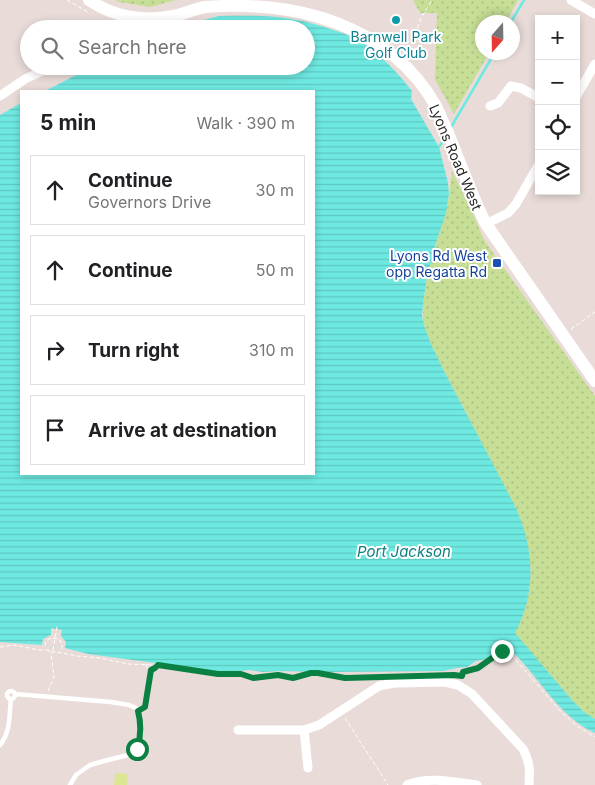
<!DOCTYPE html>
<html lang="en">
<head>
<meta charset="utf-8">
<style>
  :root { --surface:#fff; --page:#f6f6f6; --text:#202124; --muted:#757577; --line:#e0e0e0 }
  body { margin:0; font-family:Inter,sans-serif; background:var(--page); color:var(--text) }
  .controls { position:absolute; right:15px; top:15px; display:grid; overflow:hidden; border-radius:0px; box-shadow:0 2px 8px #0003 }
  .controls button { width:45px; height:45px; display:grid; place-items:center; padding:0; border:0; border-bottom:1px solid var(--line); background:var(--surface); color:var(--text); font:25px sans-serif }
  .compass { position:absolute; left:475px; top:15px; width:45px; height:45px; border-radius:50%; background:var(--surface); box-shadow:0 2px 8px #0003; rotate:200deg }
  .stop { position:absolute; width:15px; height:15px; margin:-11px; border:4px solid #0b8043; border-radius:50%; background:#fff }
  .stop.end { background:#0b8043; border-color:#fff; box-shadow:0 1px 5px #0008 }
  .list { margin:0; padding:0; list-style:none }
  h2 { display:flex; justify-content:space-between; align-items:center; height:65px; margin:0; padding:0 20px; font-size:21px }
  h2 small { font-size:16px; font-weight:400; color:var(--muted) }
  .list li { display:grid; grid-template-columns:32px 1fr auto; gap:15px; align-items:center; box-sizing:border-box; height:70px; margin:0 10px 10px; padding:0 10px; border:1px solid var(--line); border-radius:0px }
  .list b { display:block; font-size:19px; white-space:nowrap }
  .list p { margin:0; font-size:16px; white-space:nowrap; color:var(--muted) }
  .list em { font-size:16px; font-style:normal; color:var(--muted) }
  .icon { flex:none; width:28px; height:28px; fill:none; stroke:currentColor; stroke-width:2; stroke-linecap:round; stroke-linejoin:round }
  .map { position:relative; flex:none; width:595px; height:785px; overflow:hidden }
  .search { position:absolute; background:var(--surface); box-shadow:0 2px 8px #0003; left:20px; top:20px; width:295px; height:55px; display:flex; align-items:center; gap:12px; box-sizing:border-box; padding:0 18px; border-radius:28px; color:var(--muted); font-size:19px }
  .panel { position:absolute; background:var(--surface); box-shadow:0 2px 8px #0003; left:20px; top:90px; width:295px; height:385px; border-radius:0px }
  .map>svg:first-child { display:block }
  .grass { fill:url(#grass-dots) }
  .pitch { fill:#dde692 }
  .water { fill:url(#water-rules) }
  .pier { fill:#e9dcd8 }
  .lines { fill:none; stroke-linecap:round; stroke-linejoin:round }
  .stream { stroke:#6ee9e1; stroke-width:2.5 }
  .path { stroke:#fff; stroke-width:1; stroke-dasharray:4 2.5; stroke-linecap:butt }
  .lane { stroke:#fff; stroke-width:4.5 }
  .street { stroke:#fff; stroke-width:9 }
  .secondary { stroke:#fff; stroke-width:12 }
  .route { stroke:#0b8043; stroke-width:6 }
  .culture-dot { fill:#0f9aa8; stroke:#fff; stroke-width:2 }
  .transit-dot { fill:#1a4fb4; stroke:#fff; stroke-width:2 }
  .labels { text-anchor:middle; dominant-baseline:central; stroke-width:4; stroke-linejoin:round; paint-order:stroke }
  .culture-label { font-size:14px; fill:#0d838f; stroke:#fff }
  .street-label { font-size:14px; fill:#272727; stroke:#fff }
  .transit-label { font-size:14px; fill:#164399; stroke:#fff; text-anchor:end }
  .water-label { font-size:15px; font-style:italic; fill:#128182; stroke:#fff }
</style>
</head>
<body>
<div class="map">
<svg width="595" height="785" viewBox="0 0 595 785">
  <defs>
    <pattern id="grass-dots" width="8" height="8" patternUnits="userSpaceOnUse" patternTransform="scale(1.25)"><rect width="8" height="8" fill="#c6de96"/><path d="M2 2h.1M6 6h.1" fill="none" stroke="#aabe81" stroke-width="1.8" stroke-linecap="round"/></pattern>
    <pattern id="water-rules" width="6" height="5" patternUnits="userSpaceOnUse" patternTransform="scale(1.25)"><rect width="6" height="5" fill="#6ee9e1"/><path d="M0 2.5h6" fill="none" stroke="#5fc8c1"/></pattern>
  </defs>
  <rect width="100%" height="100%" fill="#e9dcd8"/>
  <path class="grass" d="M 115,0 L 176,0 L 150,7 L 119,2 Z
    M 413,0 L 518,0 L 506,22 L 482,22 L 482,52 L 489,53 L 454,114 L 435,79 L 437,13 L 420,13 Z
    M 452,171 L 473,214 L 484,240 L 595,396 L 595,719 L 584,712 L 572,700 L 514,633 C 518,625 523,617 525,608 C 543,551 514,505 489,457 C 472,425 456,393 439,361 L 431,344 L 423,322 L 423,304 L 429,268 L 448,204 Z"/>
  <path class="pitch" d="M 115,773 L 128,774 L 127,785 L 114,785 Z"/>
  <path class="water" d="M 219,16 C 261,15 293,15 333,30 C 341,32 348,35 355,38 C 378,51 396,71 412,91 L 411,99 L 439,147 L 448,183 L 449,194 L 446,213 L 436,243 L 427,277 L 423,304 L 422,316 L 424,325 L 431,344 L 444,371 L 516,508 C 534,550 537,591 515,633 L 572,700 L 584,712 L 595,719 L 595,733 C 565,720 545,688 524,664 C 518,657 511,651 505,644 L 486,659 L 476,661 L 467,667 L 457,668 L 443,671 L 330,672 L 279,671 L 263,672 L 249,670 L 230,672 L 215,671 L 88,654 L 65,648 L 42,645 L 0,642 L 0,115 L 21,103 L 21,474 L 314,474 L 314,91 L 45,91 L 94,66 L 306,66 L 306,29 L 178,29 L 192,23 Z"/>
  <path class="pier" d="M 51,628 L 62,630 L 61,636 L 66,642 L 65,648 L 42,645 L 43,639 L 51,635 Z"/>
  <g class="lines">
    <path class="stream" d="M 511,22 L 524,0
      M 450,129 L 495,52
      M 439,147 L 445,138"/>
    <path class="path" d="M 67,0 L 88,12
      M 403,49 L 416,33 L 421,18 L 432,0
      M 571,329 L 595,312
      M 45,646 L 46,641 C 51,637 54,638 59,639 L 62,644 L 62,649
      M 0,647 L 14,645 L 39,650 L 47,650 L 77,656 L 100,658 L 128,664 L 158,665 L 218,674 L 241,674 L 253,678 L 278,675 L 293,678 L 311,673 L 318,673 L 345,678 L 377,677
      M 48,650 L 51,654 L 54,652
      M 53,650 L 57,627
      M 146,664 L 147,667 L 151,670 L 155,668 L 157,666
      M 456,675 L 461,676 L 463,672 L 478,667 L 502,651 L 509,652 L 561,712 L 577,726 L 595,737
      M 48,691 L 54,677 L 51,654
      M 143,708 L 145,707 L 151,670
      M 345,718 L 388,785"/>
    <path class="lane" d="M7 695a4 4 0 1 1 8 0a4 4 0 1 1-8 0Z
      M 15,694 L 111,702 L 129,705 L 136,708 L 138,711 L 140,729 L 139,743 L 137,749 L 132,754 L 104,761 L 90,765 L 76,775 L 70,785
      M 0,745 C 11,732 9,715 11,699"/>
    <path class="street" d="M 571,0 L 595,14
      M 122,29 L 127,16
      M 0,96 L 25,79 L 53,66
      M 576,97 L 595,64
      M 490,106 L 498,103 L 511,86 L 521,88 L 539,98
      M 486,224 L 508,213 L 516,204 L 539,164
      M 238,730 L 304,730 L 319,725 L 379,686 L 395,683 L 445,682 L 458,685 L 472,694 L 523,749 C 530,763 530,770 529,785
      M 304,730 L 308,768
      M 407,785 C 429,776 454,782 477,785"/>
    <path class="secondary" d="M 89,0 C 114,17 144,22 173,16 C 184,14 194,9 205,7 C 296,0 389,24 436,106 C 440,115 444,124 448,133 C 461,164 471,195 486,224 L 595,381"/>
  </g>
  <g class="lines">
    <path class="route" d="M 137,749 C 141,737 141,723 138,711 L 145,707 L 151,670 L 155,668 L 158,665 L 218,674 L 241,674 L 253,678 L 278,675 L 293,678 L 311,673 L 318,673 L 345,678 L 454,675 L 462,676 L 463,672 L 478,668 L 502,651"/>
  </g>
  <circle class="culture-dot" cx="396" cy="20" r="5"/>
  <rect class="transit-dot" x="492" y="258" width="10" height="10" rx="2.5"/>
  <g class="labels">
    <g class="culture-label">
      <text x="396" y="36">Barnwell Park<tspan x="396" dy="16">Golf Club</tspan></text>
    </g>
    <g class="street-label">
      <text transform="translate(456 157) rotate(67)">Lyons Road West</text>
    </g>
    <g class="transit-label">
      <text x="487" y="255">Lyons Rd West<tspan x="487" dy="16">opp Regatta Rd</tspan></text>
    </g>
    <g class="water-label">
      <text x="404" y="551">Port Jackson</text>
    </g>
  </g>
</svg>
<div class="controls">
<button>+</button>
<button>−</button>
<button><svg class="icon" aria-label="locate" viewBox="0 0 24 24"><circle cx="12" cy="12" r="6"/><path d="M12 2v4M12 18v4M2 12h4M18 12h4"/></svg></button>
<button><svg class="icon" aria-label="layers" viewBox="0 0 24 24"><path d="M12 4l9 5-9 5-9-5zM3 14l9 5 9-5"/></svg></button>
</div>
<svg class="compass" viewBox="-18 -18 36 36"><path d="M0-13l5 13h-10z" fill="#e53935"/><path d="M0 13l5-13h-10z" fill="#757577"/></svg>
<div class="stop" style="left:137px;top:749px"></div>
<div class="stop end" style="left:502px;top:651px"></div>
<div class="search"><svg class="icon" aria-label="search" viewBox="0 0 24 24"><circle cx="10" cy="10" r="6"/><path d="M15 15l6 6"/></svg>Search here</div>
<section class="panel">
<h2>5 min<small>Walk · 390 m</small></h2>
<ul class="list">
<li><svg class="icon" aria-label="ahead" viewBox="0 0 24 24"><path d="M12 20V5M6 11l6-6 6 6"/></svg><div><b>Continue</b><p>Governors Drive</p></div><em>30 m</em></li>
<li><svg class="icon" aria-label="ahead" viewBox="0 0 24 24"><path d="M12 20V5M6 11l6-6 6 6"/></svg><div><b>Continue</b></div><em>50 m</em></li>
<li><svg class="icon" aria-label="right" viewBox="0 0 24 24"><path d="M7 20v-9h11M14 6l5 5-5 5"/></svg><div><b>Turn right</b></div><em>310 m</em></li>
<li><svg class="icon" aria-label="arrive" viewBox="0 0 24 24"><path d="M6 21V4h12l-3 4 3 4H6"/></svg><div><b>Arrive at destination</b></div></li>
</ul>
</section>
</div>
</body>
</html>
